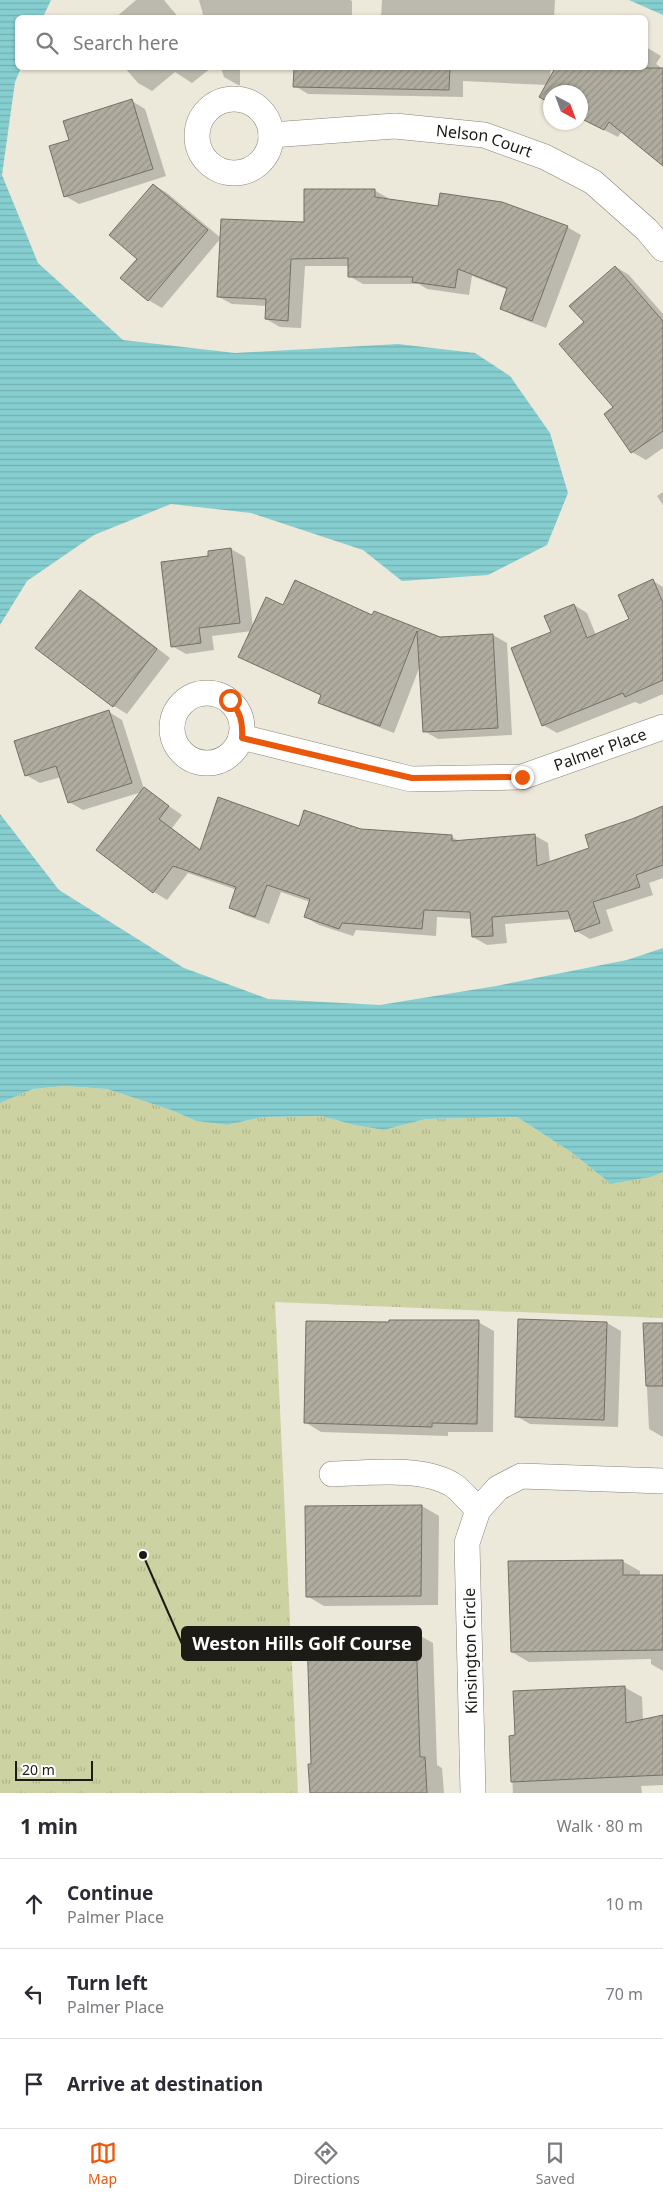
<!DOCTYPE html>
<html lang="en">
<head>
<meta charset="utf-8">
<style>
  :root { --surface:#fff; --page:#f7f7f7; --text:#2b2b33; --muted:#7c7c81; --line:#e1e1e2; --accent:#ea580c }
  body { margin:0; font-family:"Noto Sans",sans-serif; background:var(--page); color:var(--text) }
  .compass { position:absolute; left:543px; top:85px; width:45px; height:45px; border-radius:50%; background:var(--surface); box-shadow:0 1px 4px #0004; rotate:139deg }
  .scale { position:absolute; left:15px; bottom:12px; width:78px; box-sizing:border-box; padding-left:5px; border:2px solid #1d1b16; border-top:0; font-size:14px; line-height:18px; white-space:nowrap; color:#1d1b16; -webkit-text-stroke:4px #fff; paint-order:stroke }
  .stop { position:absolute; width:15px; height:15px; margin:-11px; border:4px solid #ea580c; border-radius:50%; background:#fff }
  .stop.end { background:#ea580c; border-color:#fff; box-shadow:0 1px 5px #0008 }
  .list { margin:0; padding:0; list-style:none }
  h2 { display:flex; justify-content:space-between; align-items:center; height:65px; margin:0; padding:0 20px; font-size:21px }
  h2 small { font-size:16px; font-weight:400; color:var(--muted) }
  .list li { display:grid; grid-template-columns:32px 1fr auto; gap:15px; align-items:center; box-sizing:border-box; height:90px; padding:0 20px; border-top:1px solid var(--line) }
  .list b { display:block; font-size:19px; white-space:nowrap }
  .list p { margin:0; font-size:16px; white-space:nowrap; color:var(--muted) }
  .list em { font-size:16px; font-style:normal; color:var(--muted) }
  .icon { flex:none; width:28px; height:28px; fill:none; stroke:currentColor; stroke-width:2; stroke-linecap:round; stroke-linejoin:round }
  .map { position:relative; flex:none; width:663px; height:1793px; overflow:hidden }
  .search { position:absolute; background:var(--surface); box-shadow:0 1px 4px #0004; left:15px; right:15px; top:15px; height:55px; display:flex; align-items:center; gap:12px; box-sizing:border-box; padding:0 18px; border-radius:8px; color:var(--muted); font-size:19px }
  .sheet { height:335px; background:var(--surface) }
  nav { display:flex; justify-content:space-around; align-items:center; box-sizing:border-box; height:70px; border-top:1px solid var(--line); background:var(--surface); font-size:14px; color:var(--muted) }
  nav a { display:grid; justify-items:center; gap:2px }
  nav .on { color:var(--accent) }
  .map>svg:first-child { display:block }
  .grass { fill:url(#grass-tufts) }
  .water { fill:url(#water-rules) }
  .shadow { fill:#0003 }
  .building { fill:url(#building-hatch); stroke:#747064 }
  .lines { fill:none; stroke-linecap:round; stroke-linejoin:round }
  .minor-casing { stroke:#878377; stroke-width:26 }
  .minor { stroke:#fff; stroke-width:25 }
  .route { stroke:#ea580c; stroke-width:6 }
  .labels { text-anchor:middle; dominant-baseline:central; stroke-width:5; stroke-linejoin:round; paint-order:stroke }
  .street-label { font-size:16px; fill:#1d1b16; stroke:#fff }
  .leader { fill:none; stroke:#1d1b16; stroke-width:2 }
  .callout-dot { fill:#1d1b16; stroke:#fff; stroke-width:2 }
  .callout { fill:#1d1b16; stroke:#1d1b16; stroke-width:2 }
  .callout-label { font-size:18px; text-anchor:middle; font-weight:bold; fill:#fff }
</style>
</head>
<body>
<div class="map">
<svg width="663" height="1793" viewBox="0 0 663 1793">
  <defs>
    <pattern id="grass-tufts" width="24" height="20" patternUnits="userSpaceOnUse" patternTransform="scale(1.25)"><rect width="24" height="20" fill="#cdd2a2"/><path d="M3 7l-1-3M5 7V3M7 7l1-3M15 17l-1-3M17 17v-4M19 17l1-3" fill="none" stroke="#b0b48b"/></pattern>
    <pattern id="water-rules" width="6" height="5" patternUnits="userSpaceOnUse" patternTransform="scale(1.25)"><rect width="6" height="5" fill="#86ced0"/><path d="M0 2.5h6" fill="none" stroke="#73b0b2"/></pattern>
    <pattern id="building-hatch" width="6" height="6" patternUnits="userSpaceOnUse" patternTransform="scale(1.25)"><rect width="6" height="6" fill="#b0ac9f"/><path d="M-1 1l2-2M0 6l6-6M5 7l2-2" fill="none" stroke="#979388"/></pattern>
  </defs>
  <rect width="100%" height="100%" fill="#ece8da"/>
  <path class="grass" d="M 64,1086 L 107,1089 L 171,1110 L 196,1121 L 227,1125 L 263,1117 L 321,1116 L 354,1125 L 384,1130 L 426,1119 L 517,1117 L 571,1152 L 611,1184 L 651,1177 L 663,1172 L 663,1318 L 275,1302 L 298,1793 L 0,1793 L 0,1103 L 33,1089 Z"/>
  <path class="water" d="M 0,0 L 51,0 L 43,17 L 18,18 L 18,68 L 21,68 L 15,82 L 2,175 L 38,263 L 123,340 L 235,353 L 398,344 L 475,353 L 510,376 L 550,433 L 568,493 L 547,545 L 488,575 L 402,581 L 363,550 L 251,513 L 171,504 L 94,535 L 27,581 L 0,625 Z
    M 629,0 L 663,0 L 663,15 Z
    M 0,814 L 59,890 L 184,968 L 268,999 L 380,1005 L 496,986 L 627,960 L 663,948 L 663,1172 L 651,1177 L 611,1184 L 571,1152 L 517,1117 L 426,1119 L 384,1130 L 354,1125 L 321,1116 L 263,1117 L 227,1125 L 196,1121 L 171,1110 L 107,1089 L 64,1086 L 33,1089 L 0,1103 Z"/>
  <path class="shadow" d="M 136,0 L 164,0 L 179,18 L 115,18 Z
    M 199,0 L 350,0 L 352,1 L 352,18 L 204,18 Z
    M 382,0 L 555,0 L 554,18 L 381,18 Z
    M 646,47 L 661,56 L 656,64 L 663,69 L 663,165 L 622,131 L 618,137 L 580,118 L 580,92 L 550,92 L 550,102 L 541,96 L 547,85 L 463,81 L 463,97 L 308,94 L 295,86 L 295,68 L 551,68 L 550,78 L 556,68 L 646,68 Z
    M 125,68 L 211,68 L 192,83 L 175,72 L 152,91 L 138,83 Z
    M 221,68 L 240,68 L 240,85 L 238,85 L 224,77 Z
    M 132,101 L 145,109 L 166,176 L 79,204 L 65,196 L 70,141 Z
    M 154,185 L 167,193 L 221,238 L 162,308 L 148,300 Z
    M 374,190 L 388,198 L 388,200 L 567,227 L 581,235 L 546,328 L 515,316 L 501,308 L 508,290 L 472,276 L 469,295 L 427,289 L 419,284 L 363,284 L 349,276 L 349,266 L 305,266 L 301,328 L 280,327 L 266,319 L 267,306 L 232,304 L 219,297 L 305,224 Z
    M 616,267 L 629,275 L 663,314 L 663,448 L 646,460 L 632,452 L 586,323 Z
    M 663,492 L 663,505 L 657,496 Z
    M 231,549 L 245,557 L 253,628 L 284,607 L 372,617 L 440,638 L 493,635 L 507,643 L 512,735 L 438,739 L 424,731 L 420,666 L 394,733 L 334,710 L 320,702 L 322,696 L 240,656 L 252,631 L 212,636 L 214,650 L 186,654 L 172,646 L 209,558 Z
    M 653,581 L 663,587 L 663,694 L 640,704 L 635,702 L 557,733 L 543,725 L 553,633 L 574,605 L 587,613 L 596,635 L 631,620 Z
    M 80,591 L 94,599 L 170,658 L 127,714 L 114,706 L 37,648 Z
    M 109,712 L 122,720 L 144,789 L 182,815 L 172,828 L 201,850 L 299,827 L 452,837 L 461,842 L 534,835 L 548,843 L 550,863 L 590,849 L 632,821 L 663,808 L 663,878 L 649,883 L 653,895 L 606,910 L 613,931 L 590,939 L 576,931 L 572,919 L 505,924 L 507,943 L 487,945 L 473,937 L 472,919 L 437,917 L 436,936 L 356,930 L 353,936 L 319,925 L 305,917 L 310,902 L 281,892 L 269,924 L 244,915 L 231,907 L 237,890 L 188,873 L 167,900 L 154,892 L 142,792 L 83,810 L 69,802 L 61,777 L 40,783 L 26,775 Z
    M 519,1321 L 607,1323 L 621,1331 L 618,1427 L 530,1424 L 516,1416 Z
    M 307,1322 L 478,1322 L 494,1331 L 493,1432 L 448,1432 L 448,1436 L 321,1432 L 305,1422 Z
    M 663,1324 L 663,1437 L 649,1429 L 644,1325 Z
    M 422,1506 L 439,1516 L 438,1605 L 324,1606 L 307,1596 Z
    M 622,1561 L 640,1571 L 640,1576 L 663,1576 L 663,1671 L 651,1664 L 651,1659 L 529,1662 L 512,1652 Z
    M 415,1633 L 433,1643 L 437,1765 L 442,1768 L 444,1793 L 311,1793 L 313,1765 Z
    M 624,1687 L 642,1697 L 643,1720 L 663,1716 L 663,1785 L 641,1786 L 642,1793 L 513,1793 L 510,1737 L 516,1736 Z"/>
  <path class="building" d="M 294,68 L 450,68 L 449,90 L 293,87 Z
    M 555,68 L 663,68 L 663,166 L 609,122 L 604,130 L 580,118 L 580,92 L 550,92 L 550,103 L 539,97 Z
    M 132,99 L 153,169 L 64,197 L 49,146 L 69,140 L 63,121 Z
    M 153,184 L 208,230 L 148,301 L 120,278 L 137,259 L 109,235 Z
    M 304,189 L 375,189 L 375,197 L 438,206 L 440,193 L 502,202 L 568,226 L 532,321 L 500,309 L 507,288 L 458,269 L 455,288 L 412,282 L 413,277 L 348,277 L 348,258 L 291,259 L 288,321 L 265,319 L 266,299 L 217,297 L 221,219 L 304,222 Z
    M 615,266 L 663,321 L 663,431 L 631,453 L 604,414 L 613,407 L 559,344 L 584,322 L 569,306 Z
    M 231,548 L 240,623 L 199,628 L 201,643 L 171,647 L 161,562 L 208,556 L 208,551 Z
    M 653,579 L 663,603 L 663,680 L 625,697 L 623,693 L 542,726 L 511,648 L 551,632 L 544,616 L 574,604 L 587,638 L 629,619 L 618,595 Z
    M 295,580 L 372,615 L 374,611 L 440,637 L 493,634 L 498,728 L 423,732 L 417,631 L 380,726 L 318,703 L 321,695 L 238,657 L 266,597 L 283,605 Z
    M 80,590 L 157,649 L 113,707 L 35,648 Z
    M 109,710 L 132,783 L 68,803 L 56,766 L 25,776 L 14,741 Z
    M 144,787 L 169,806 L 159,819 L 200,850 L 218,797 L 299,826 L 304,810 L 361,829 L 452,835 L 452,841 L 535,834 L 537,866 L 589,848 L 585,835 L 632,819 L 663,806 L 663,865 L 636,875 L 640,887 L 593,902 L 600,923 L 575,932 L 568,911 L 492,917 L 493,936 L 472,937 L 470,912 L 424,910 L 422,929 L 342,923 L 339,929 L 304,917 L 310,899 L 267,885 L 255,917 L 229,908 L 236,887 L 173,866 L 153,893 L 96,850 Z
    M 518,1319 L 607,1322 L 604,1420 L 515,1417 Z
    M 389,1320 L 479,1320 L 477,1424 L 432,1423 L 432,1427 L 304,1423 L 306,1321 L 389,1322 Z
    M 643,1323 L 663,1323 L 663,1386 L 646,1386 Z
    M 422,1505 L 421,1596 L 306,1597 L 305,1506 Z
    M 623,1560 L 623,1575 L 663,1575 L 663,1650 L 511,1652 L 508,1561 Z
    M 416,1632 L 420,1757 L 425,1757 L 427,1793 L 310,1793 L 308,1764 L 311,1764 L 307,1636 Z
    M 625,1686 L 626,1723 L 663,1715 L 663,1775 L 511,1782 L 509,1736 L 515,1735 L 513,1691 Z"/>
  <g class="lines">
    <defs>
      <g id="minor">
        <circle cx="234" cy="136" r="37"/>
        <path id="s1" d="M 271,135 L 395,126 L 484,135 L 545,157 L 593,182 L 647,230 L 663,249"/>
        <circle cx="207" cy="728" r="35"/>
        <path id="s2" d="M 241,737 L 411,779 L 522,777 L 663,727"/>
        <path d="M 332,1474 C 369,1473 422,1466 453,1485 C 462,1491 470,1502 478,1510"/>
        <path d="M 473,1793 L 467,1543 L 478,1510 L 498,1488 L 521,1476 L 663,1481"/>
      </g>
    </defs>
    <use href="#minor" class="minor-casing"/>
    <use href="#minor" class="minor"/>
  </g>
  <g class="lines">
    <path class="route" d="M 230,700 C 240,712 243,721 242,738 L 412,778 L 522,777"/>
  </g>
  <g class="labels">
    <g class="street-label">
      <text stroke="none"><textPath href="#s1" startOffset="215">Nelson Court</textPath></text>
      <text stroke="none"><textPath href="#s2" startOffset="369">Palmer Place</textPath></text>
      <text transform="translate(470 1651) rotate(-91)">Kinsington Circle</text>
    </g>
  </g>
  <path class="leader" d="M143 1555L182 1644"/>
  <circle class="callout-dot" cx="143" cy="1555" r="5"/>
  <rect class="callout" x="182" y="1627" width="239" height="33" rx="5"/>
  <g class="callout-label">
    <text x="302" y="1650">Weston Hills Golf Course</text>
  </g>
</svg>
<svg class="compass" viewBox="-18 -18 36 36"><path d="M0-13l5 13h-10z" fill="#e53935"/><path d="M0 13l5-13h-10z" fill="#7c7c81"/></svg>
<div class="scale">20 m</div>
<div class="stop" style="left:230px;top:700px"></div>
<div class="stop end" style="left:522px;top:777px"></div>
<div class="search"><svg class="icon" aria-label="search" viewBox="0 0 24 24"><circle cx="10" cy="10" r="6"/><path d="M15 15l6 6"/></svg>Search here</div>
</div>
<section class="sheet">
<h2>1 min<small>Walk · 80 m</small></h2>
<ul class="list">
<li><svg class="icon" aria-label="ahead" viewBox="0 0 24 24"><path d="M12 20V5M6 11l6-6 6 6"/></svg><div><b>Continue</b><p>Palmer Place</p></div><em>10 m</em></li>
<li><svg class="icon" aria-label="left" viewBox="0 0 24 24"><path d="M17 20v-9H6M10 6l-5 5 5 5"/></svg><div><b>Turn left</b><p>Palmer Place</p></div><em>70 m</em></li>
<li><svg class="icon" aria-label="arrive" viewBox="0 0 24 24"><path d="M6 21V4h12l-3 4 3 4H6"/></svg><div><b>Arrive at destination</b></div></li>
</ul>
</section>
<nav>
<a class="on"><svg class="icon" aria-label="map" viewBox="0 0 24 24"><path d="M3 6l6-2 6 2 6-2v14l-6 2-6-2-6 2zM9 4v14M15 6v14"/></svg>Map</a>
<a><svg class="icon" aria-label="directions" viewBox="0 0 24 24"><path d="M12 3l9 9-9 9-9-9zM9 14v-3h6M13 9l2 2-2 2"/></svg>Directions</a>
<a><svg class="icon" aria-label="saved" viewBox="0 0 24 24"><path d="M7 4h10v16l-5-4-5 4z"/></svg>Saved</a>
</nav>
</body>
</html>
